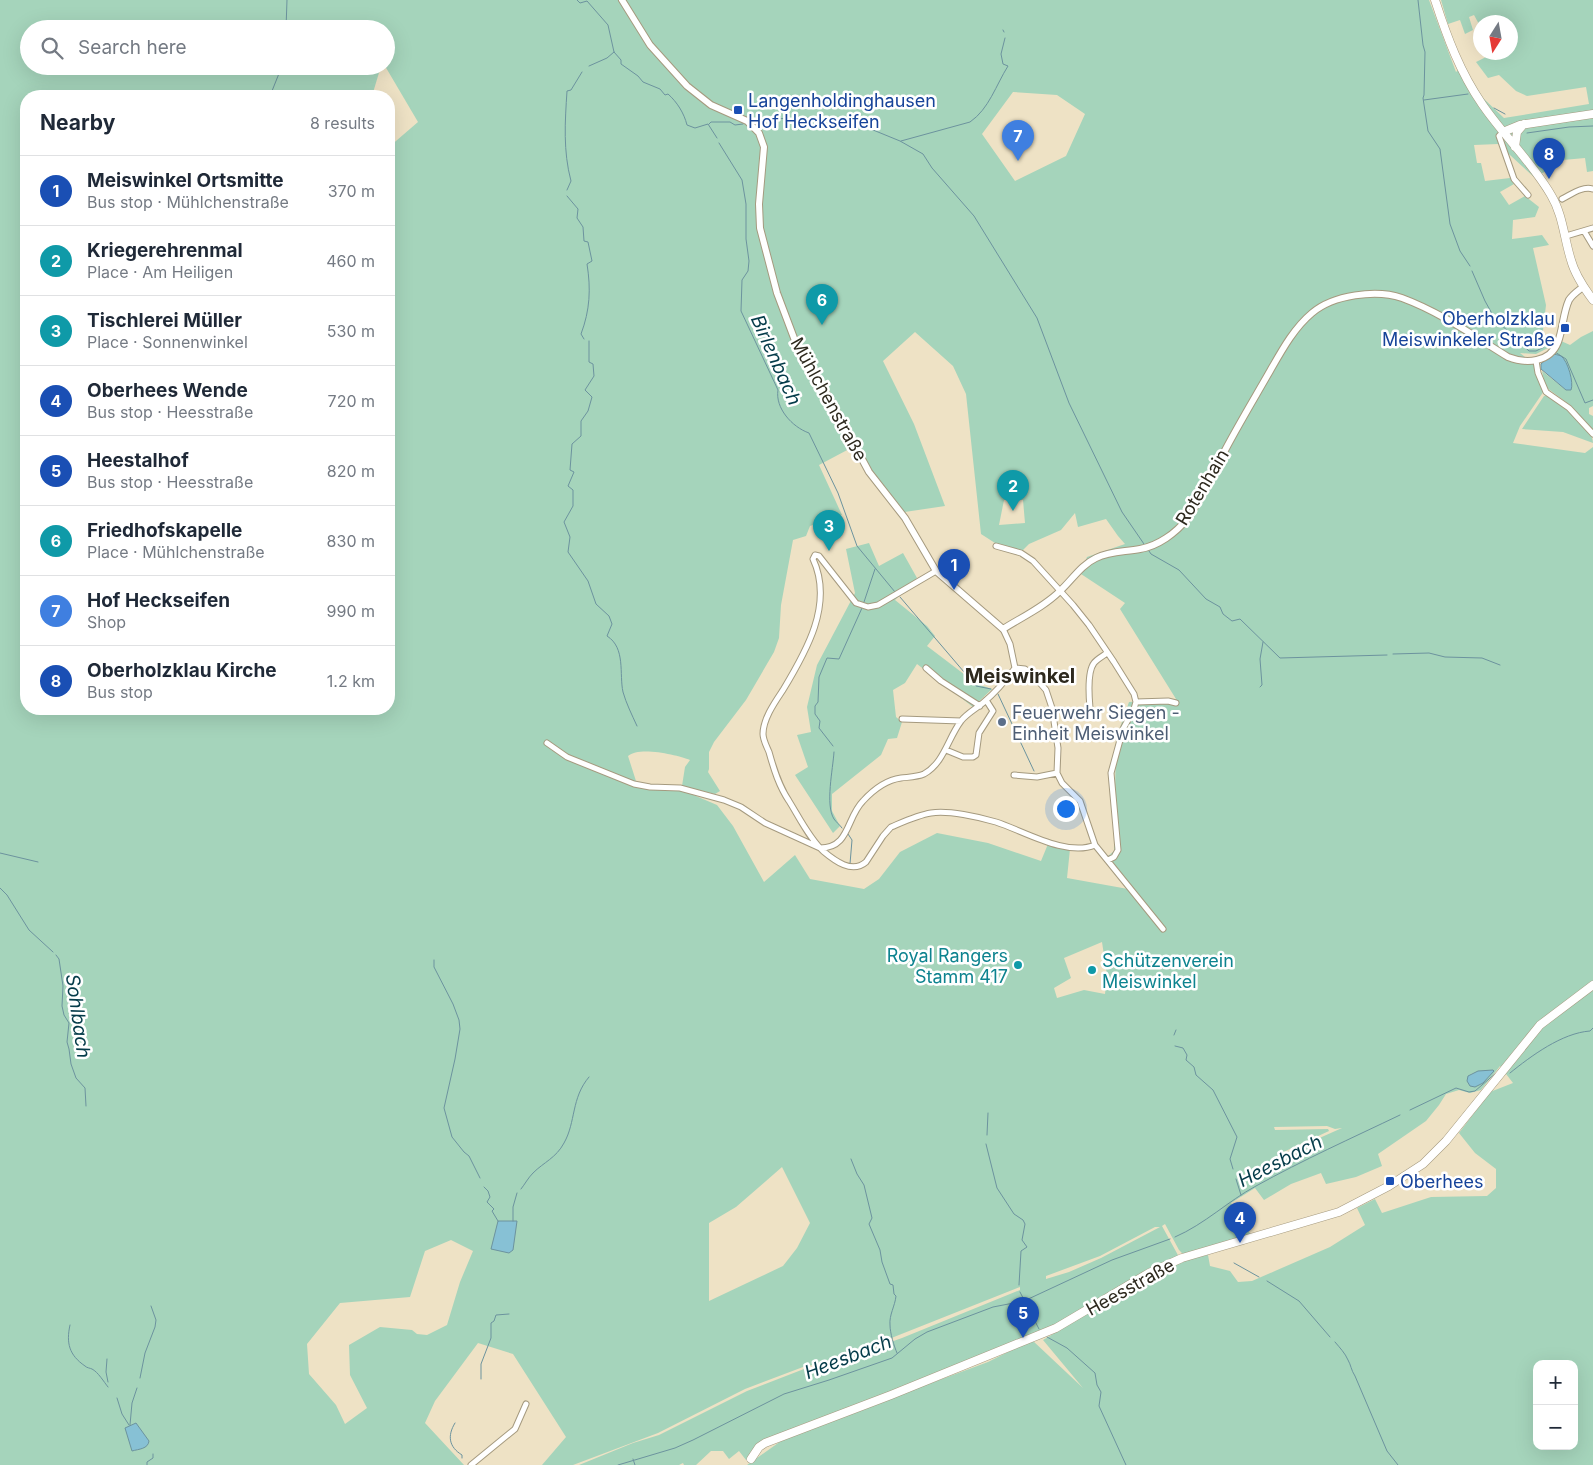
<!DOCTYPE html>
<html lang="en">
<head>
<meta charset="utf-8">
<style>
  :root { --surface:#fff; --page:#f6f6f7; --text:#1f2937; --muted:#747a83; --line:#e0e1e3; --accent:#7c3aed }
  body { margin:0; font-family:Inter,sans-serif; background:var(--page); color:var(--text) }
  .controls { position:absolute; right:15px; bottom:15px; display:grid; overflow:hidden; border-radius:10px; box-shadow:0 5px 20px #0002 }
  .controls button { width:45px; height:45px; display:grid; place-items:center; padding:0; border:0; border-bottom:1px solid var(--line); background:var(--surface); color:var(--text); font:25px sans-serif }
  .compass { position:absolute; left:1473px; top:15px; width:45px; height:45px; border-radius:50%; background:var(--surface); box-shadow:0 5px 20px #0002; rotate:191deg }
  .you { position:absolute; left:1065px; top:808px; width:18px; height:18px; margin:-12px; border:4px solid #fff; border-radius:50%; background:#1a73e8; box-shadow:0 0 0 8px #1a73e833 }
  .badge { display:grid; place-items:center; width:32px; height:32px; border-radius:50%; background:var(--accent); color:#fff; font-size:16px; font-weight:700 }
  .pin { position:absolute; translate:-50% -41px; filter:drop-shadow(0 1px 2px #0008) }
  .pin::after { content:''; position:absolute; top:26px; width:18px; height:15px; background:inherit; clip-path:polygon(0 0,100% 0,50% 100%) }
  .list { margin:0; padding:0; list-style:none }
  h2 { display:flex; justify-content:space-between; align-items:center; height:65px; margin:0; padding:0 20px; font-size:21px }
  h2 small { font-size:16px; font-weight:400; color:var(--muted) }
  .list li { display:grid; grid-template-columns:32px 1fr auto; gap:15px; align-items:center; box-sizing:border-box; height:70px; padding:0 20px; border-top:1px solid var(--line) }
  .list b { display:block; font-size:19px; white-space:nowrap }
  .list p { margin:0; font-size:16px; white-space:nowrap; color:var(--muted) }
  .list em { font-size:16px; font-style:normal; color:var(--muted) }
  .icon { flex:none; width:28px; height:28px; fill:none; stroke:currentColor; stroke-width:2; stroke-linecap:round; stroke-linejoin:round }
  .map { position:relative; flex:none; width:1593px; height:1465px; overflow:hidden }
  .search { position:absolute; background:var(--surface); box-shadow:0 5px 20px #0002; left:20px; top:20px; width:375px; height:55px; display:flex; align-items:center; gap:12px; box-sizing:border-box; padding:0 18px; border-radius:28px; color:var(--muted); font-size:19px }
  .panel { position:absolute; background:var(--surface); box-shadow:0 5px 20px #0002; left:20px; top:90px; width:375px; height:625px; border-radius:20px }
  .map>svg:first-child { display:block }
  .green { fill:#a5d4bb; fill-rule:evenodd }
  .water { fill:#87c1d5; stroke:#6c939e }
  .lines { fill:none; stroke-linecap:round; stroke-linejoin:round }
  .stream { stroke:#6c939e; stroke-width:1 }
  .minor-casing { stroke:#a59a7f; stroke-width:7 }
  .tertiary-casing { stroke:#a59a7f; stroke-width:8 }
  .secondary-casing { stroke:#a59a7f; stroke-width:9 }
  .minor { stroke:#fff; stroke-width:5 }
  .tertiary { stroke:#fff; stroke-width:6 }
  .secondary { stroke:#fff; stroke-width:8 }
  .transit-dot { fill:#1a4fb4; stroke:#fff; stroke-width:2 }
  .service-dot { fill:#5c6f8a; stroke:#fff; stroke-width:2 }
  .culture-dot { fill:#0f9aa8; stroke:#fff; stroke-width:2 }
  .labels { text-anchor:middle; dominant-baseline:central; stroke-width:5; stroke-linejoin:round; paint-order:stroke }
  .transit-label { font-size:18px; fill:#164399; stroke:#fff; text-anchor:start }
  .street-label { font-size:18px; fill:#2d291e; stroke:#fff }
  .service-label { font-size:18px; fill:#4e5e75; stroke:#fff; text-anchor:start }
  .culture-label { font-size:18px; fill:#0d838f; stroke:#fff; text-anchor:end }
  .water-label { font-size:19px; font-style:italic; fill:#043b49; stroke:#fff }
  .quarter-label { font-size:20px; font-weight:bold; fill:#2d291e; stroke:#fff }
</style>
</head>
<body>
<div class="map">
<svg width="1593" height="1465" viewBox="0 0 1593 1465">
  <rect width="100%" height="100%" fill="#eee2c5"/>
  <path class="green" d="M 0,0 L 1429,0 L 1456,72 L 1463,66 L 1483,98 L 1504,118 L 1589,104 L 1586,87 L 1527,96 L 1516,91 L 1499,75 L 1488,78 L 1476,62 L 1494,53 L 1510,52 L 1510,22 L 1480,22 L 1480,26 L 1474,15 L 1469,17 L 1473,30 L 1465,34 L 1460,20 L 1448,24 L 1441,0 L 1593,0 L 1593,171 L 1587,172 L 1585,158 L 1563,160 L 1535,178 L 1498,144 L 1474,145 L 1477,163 L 1481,163 L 1485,181 L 1510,178 L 1514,184 L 1500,192 L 1509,205 L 1525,196 L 1539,207 L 1535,217 L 1513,220 L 1512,239 L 1542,235 L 1549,245 L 1533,248 L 1546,305 L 1542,339 L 1550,347 L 1561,341 L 1570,345 L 1581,337 L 1593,331 L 1593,406 L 1589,408 L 1589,414 L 1593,416 L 1593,430 L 1570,405 L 1547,388 L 1545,385 L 1542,371 L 1566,390 L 1550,347 L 1536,354 L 1520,353 L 1534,364 L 1544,391 L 1520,426 L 1513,443 L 1585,453 L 1593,447 L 1593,1465 L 747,1465 L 781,1441 L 807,1429 L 988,1362 L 1032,1340 L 1083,1388 L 1043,1340 L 1130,1288 L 1190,1258 L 1208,1255 L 1210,1266 L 1230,1271 L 1238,1282 L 1252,1281 L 1330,1247 L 1365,1225 L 1357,1208 L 1375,1199 L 1382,1213 L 1431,1197 L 1487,1196 L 1496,1188 L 1496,1169 L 1475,1153 L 1459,1133 L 1490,1092 L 1513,1083 L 1500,1066 L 1481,1090 L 1470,1093 L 1459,1090 L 1446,1094 L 1439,1105 L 1426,1121 L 1378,1154 L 1382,1166 L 1356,1177 L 1326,1184 L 1321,1173 L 1291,1184 L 1264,1200 L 1255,1188 L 1231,1203 L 1251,1235 L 1188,1253 L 1182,1253 L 1179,1250 L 1165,1224 L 1162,1226 L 1179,1257 L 1054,1327 L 864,1403 L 800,1425 L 776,1437 L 746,1460 L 739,1451 L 729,1459 L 723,1451 L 711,1451 L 696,1465 L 684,1465 L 683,1463 L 679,1465 L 579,1465 L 633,1443 L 659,1435 L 747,1391 L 804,1369 L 837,1361 L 902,1338 L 1020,1290 L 1020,1287 L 836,1360 L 803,1367 L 745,1389 L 658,1433 L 573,1465 L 542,1465 L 566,1437 L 513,1354 L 478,1343 L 435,1401 L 425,1423 L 464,1465 L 0,1465 ZM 29,29 L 386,29 L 386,66 L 385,66 L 418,122 L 389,147 L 389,709 L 26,709 L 26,96 L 372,96 L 381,66 L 29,66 ZM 1013,92 L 1057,95 L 1085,114 L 1066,156 L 1015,181 L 982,134 ZM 915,332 L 953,366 L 966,394 L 981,534 L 995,543 L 1021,552 L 1029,544 L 1061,530 L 1075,513 L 1078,527 L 1106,519 L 1118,536 L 1125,544 L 1087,557 L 1081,574 L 1125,603 L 1120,609 L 1176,699 L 1129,702 L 1116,739 L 1114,851 L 1107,857 L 1128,889 L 1067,878 L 1070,849 L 1048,844 L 1041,861 L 988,843 L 937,833 L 900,852 L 879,879 L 864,889 L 810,879 L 795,855 L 764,882 L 733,826 L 717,805 L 670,785 L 639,784 L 636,781 L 628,756 C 639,746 678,755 690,760 L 685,767 L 682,786 L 715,794 L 720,791 L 708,772 L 709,769 L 709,752 L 714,742 L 746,700 L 774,652 L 779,638 L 781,605 L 793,540 L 806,536 L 810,526 L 842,515 L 819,465 L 851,448 L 874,484 L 898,513 L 945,506 L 914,424 L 883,361 ZM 1004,500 L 1023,500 L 1025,523 L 999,525 ZM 1102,942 L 1107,975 L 1105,994 L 1084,990 L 1057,998 L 1054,988 L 1071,978 L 1064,958 ZM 1493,1070 L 1494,1071 L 1480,1085 L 1471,1074 ZM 1327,1126 L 1335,1129 L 1342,1128 L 1279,1156 L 1279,1154 L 1329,1131 L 1328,1129 L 1275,1130 L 1274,1127 ZM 782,1167 L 810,1223 L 797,1248 L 783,1266 L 709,1301 L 709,1223 L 736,1207 ZM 1155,1227 L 1160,1227 L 1101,1258 L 1069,1272 L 1046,1279 L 1046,1276 L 1100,1256 ZM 451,1240 L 473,1251 L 460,1282 L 447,1325 L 427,1335 L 417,1334 L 412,1330 L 380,1327 L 349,1345 L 350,1375 L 367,1408 L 345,1424 L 336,1405 L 309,1374 L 307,1344 L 340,1303 L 410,1297 L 425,1251 ZM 1537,1364 L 1574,1364 L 1574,1446 L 1537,1446 Z
    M 1549,395 C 1562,405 1593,426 1593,443 L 1563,432 L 1522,429 L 1544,396 Z
    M 869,543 L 879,566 L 903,553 L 917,578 L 895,600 L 927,626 L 935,636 L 927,646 L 977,684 L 992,689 L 973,707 L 917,664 L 905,683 L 893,690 L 896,717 L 902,722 L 897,738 L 888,739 L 881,755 L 832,794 L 832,811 L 840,826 L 833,833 L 795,775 L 808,767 L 797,735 L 811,732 L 807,707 L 817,665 L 855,593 L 846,549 Z"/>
  <path class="water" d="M 1552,354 C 1554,354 1559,355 1561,356 C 1568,361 1574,383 1571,390 L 1566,390 L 1541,369 L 1541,364 Z
    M 1493,1070 L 1494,1071 L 1483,1083 L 1475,1087 L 1470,1086 L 1467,1081 L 1468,1076 L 1478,1071 Z
    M 498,1221 L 517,1221 L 513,1250 L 509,1253 L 491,1249 Z
    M 136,1423 L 149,1441 C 148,1449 139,1449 132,1451 L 125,1428 Z"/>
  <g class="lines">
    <path class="stream" d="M 577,0 L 580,3 L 587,1 L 608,25 L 614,52 L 621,60 L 621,64 L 638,76 L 643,82 L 660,89 L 665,95 L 668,94 C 677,102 684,113 687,125 L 695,128 L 708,124 L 717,138
      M 1418,0 L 1423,45 L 1425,52 L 1424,95 L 1423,98 L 1428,131 L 1440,149 L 1450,224 L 1460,251 L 1470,266
      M 286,29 L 287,0
      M 1003,30 L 1004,32
      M 589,66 L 607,58 L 614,52
      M 270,96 L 282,66
      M 1424,100 L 1468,94
      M 1494,108 L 1505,114
      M 769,119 L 832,117 L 856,123 L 900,141 L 923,154 L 932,168 L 974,216 L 1037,318 L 1069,403 L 1122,512 L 1144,544
      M 709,124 L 711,122 L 730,122 L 735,125 L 743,124
      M 1527,133 L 1569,127 L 1593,126
      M 901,141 L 970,122 C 989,109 996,85 1008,66 L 1003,64 L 1001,54 L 1005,38
      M 719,143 L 742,180 L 746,204 L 746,239 L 749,261 L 748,271 L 742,280 L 741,311 L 778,390 C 775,408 792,427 809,433 L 838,493 L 857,546 L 895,592
      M 567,190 L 571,181 C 563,151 565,122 567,91 L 571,90 L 582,72
      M 567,196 L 578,209 L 577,218 L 583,227 L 584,241 L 588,242 L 592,261 L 587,264 C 591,289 590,310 581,334 L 584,339
      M 1472,271 L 1485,301 L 1495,319 L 1529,351 L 1536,351 L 1544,347
      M 589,341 L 589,362 L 593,364 L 594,376 L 585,390 L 592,397 L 588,411 L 581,421 L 581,436 L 572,444 L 570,470 L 574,472 L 568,486 L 573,490 L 573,506 L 564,522 L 570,537 L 568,552 L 588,581 L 596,604 L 609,616 L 612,624 L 607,636 C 626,648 619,674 623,692 C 626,703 632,715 637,726
      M 1555,352 L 1566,359 L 1585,403 L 1593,400
      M 1149,551 L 1151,554 L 1179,570 L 1206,599 L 1220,607 L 1223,614 L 1232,621 L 1240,619 L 1280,658 L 1387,655
      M 900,597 L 976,686 L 991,689
      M 864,602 L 875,569
      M 1393,654 L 1429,653 L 1445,657 L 1482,658 L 1500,665
      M 1260,687 L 1262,685 L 1260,659 L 1263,642
      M 998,694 L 1034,771
      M 833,746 L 819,728 L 820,721 L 815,714 L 815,706 L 818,702 L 819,677 L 827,658 L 839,659 L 862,608
      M 834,752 C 833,769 825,805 834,819 C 836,822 840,825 842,828
      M 848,834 L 852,840 L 850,864
      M 0,853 L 38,862
      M 0,888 L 7,895 L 29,930 L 53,952
      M 56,955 L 59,959 L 63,986 L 62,1006 L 64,1015 L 69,1023 L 67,1042 L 69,1049 L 71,1064 L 76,1078 L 85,1088 L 86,1106
      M 434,960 L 434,967 L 453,1004 L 459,1020 L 460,1029 L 455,1059 L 444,1108 L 452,1137 L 464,1152 L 469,1156 L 480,1178
      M 1174,1035 L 1176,1030
      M 1175,1046 L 1183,1048 L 1187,1055 L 1186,1060 L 1194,1067 L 1196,1075 L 1213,1090 L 1237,1137 L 1230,1159 L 1233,1169
      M 1510,1073 C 1531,1056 1562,1033 1590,1031 L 1593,1028
      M 1410,1110 L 1456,1088 L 1469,1092 L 1475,1091 L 1496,1073
      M 987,1135 L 988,1113
      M 986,1144 L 997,1188 L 1014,1214 L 1023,1220 L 1025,1224 L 1022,1240 L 1027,1247 L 1021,1251 L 1019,1285
      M 851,1159 L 857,1174 L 864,1185 L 872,1218 L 869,1224 L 880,1250 L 882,1262 L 890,1284 L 893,1285 L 894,1294 L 896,1296 C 895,1306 889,1315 890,1325 C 890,1333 894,1346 897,1353
      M 1236,1179 L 1241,1195
      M 484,1187 L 488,1191 L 490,1197 L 487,1202 L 494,1209 L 492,1211 L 498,1221
      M 521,1189 C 525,1184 528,1178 533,1173 C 544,1162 556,1158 564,1143 C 576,1122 571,1098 589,1077
      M 513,1221 L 513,1207 L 517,1193
      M 1175,1237 C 1205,1224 1228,1201 1256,1186 C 1303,1160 1352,1138 1400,1115
      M 1234,1263 L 1259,1277
      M 1267,1281 L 1299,1301 L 1330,1337
      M 1020,1292 L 1039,1329
      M 70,1325 C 66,1343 69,1355 85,1366 C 87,1368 90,1368 92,1369 C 98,1372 104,1382 108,1387
      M 1047,1337 L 1067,1348 L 1095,1373 L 1097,1385 L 1101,1392 L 1099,1406 L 1126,1465
      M 1335,1342 C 1340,1348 1345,1353 1348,1360 C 1351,1365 1351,1370 1355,1376 L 1387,1451 L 1398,1465
      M 107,1359 L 106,1372 L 108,1382
      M 140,1378 L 145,1353 L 155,1327 L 156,1320 L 151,1306
      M 481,1379 L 481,1364 L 491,1338 L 491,1323 L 494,1321 L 496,1315 L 509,1314
      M 117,1398 L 122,1414 L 129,1425
      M 455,1423 C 447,1436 449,1447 462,1455 L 462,1458
      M 130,1425 L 132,1403 L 137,1388
      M 633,1459 L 635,1465
      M 147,1465 L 147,1462 L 153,1458 L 153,1454
      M 618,1465 L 675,1448 L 693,1440 L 784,1394 L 829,1380 L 892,1358 L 915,1339 L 927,1332 L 993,1307 L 1024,1301 L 1112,1260 L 1170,1239"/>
    <defs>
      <path id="minor" d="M 1503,132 L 1499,136 L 1514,179 L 1528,195
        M 1562,199 C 1572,194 1582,186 1593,189
        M 1584,231 L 1593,246
        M 1566,236 L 1593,228
        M 1536,361 L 1538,373 L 1546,392 L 1569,408 L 1593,434
        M 996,546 L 1021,553 L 1033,561 L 1073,605 L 1089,625 L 1114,662 L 1134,694 L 1136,702 L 1134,709 L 1123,729 L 1111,773 L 1118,850 L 1114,857 L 1108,860
        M 936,571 L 878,605 L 868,607 L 856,603 L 819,556 L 815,555 L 813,559 C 834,604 806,652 783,690 C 775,702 763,719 763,734 C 763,740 767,747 769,752 C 774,770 779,786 789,801 C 799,817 809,838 823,851 C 835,861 852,874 866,862 L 883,836 L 891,827 C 903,822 918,815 931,813 C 948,810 979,817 996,822 C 1024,831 1066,857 1095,845
        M 926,668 L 941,681 L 980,706
        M 1015,668 L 1025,669 L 1033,675 L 1046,690 L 1052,708 L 1058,748 L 1057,773 L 1062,783 L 1080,801 L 1095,845 L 1163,929
        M 1136,702 L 1168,701 L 1176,703
        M 1090,708 C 1089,697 1087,672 1094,663 C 1097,659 1103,656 1107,653
        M 902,719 L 961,721
        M 547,743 L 567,757 L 634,784 L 650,787 L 680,788 L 724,800 L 741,807 L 765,823 L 820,848 C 850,848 846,818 863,801 C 874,789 886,780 901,778 C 909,777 917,777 924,774 C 944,763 948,738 961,721 C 966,714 977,708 984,702 C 996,692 1006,680 1015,668 L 1010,644 L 1003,629
        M 946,750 L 963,757 L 973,757 L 976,755 L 979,733 L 993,711 L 986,700
        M 1014,775 L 1037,777 L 1057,773
        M 471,1465 L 515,1429 L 526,1404"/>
      <path id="tertiary" d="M 622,0 L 650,45 L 687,86 L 711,105 L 747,121 L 759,133 L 764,147 L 759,204 L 760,228 L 777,293 L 797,346 L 828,396 L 869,472 L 905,518 L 936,571 L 1003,629 C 1022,617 1044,607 1060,591 C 1072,580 1081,565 1096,558 C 1110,551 1125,552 1140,549 C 1158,546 1176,533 1187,519 C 1201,500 1211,477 1222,456 C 1237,427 1254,399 1270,371 C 1282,350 1294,328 1312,313 C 1333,295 1376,289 1402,298 C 1440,312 1474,336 1508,357 C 1526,364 1550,363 1558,342 C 1563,329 1563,313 1569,300 C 1573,294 1578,291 1583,287"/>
      <path id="secondary" d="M 1435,0 C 1447,37 1460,72 1482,104 C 1503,135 1532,162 1551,195 C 1563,215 1564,238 1571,260 C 1575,275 1584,288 1593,300
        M 1503,132 L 1520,125 L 1593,114
        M 1515,147 L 1517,132 L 1524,124
        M 751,1459 L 759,1447 L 765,1443 L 891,1395 L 1056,1328 L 1149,1273 L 1182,1258 L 1339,1212 L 1389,1186 L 1423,1164 L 1446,1141 L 1540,1025 L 1593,985"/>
    </defs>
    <use href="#minor" class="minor-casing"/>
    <use href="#tertiary" class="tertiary-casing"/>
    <use href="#secondary" class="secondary-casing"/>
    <use href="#minor" class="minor"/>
    <use href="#tertiary" class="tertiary"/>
    <use href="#secondary" class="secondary"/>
  </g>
  <g class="transit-dot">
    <rect x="733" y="105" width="10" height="10" rx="2.5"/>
    <rect x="1560" y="323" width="10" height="10" rx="2.5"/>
    <rect x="1385" y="1176" width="10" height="10" rx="2.5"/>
  </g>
  <circle class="service-dot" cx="1002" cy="722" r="5"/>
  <g class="culture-dot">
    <circle cx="1018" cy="965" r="5"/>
    <circle cx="1092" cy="970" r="5"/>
  </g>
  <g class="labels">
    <g class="transit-label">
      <text x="748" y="100">Langenholdinghausen<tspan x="748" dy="21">Hof Heckseifen</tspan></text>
      <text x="1555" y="318" text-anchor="end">Oberholzklau<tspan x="1555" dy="21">Meiswinkeler Straße</tspan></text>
      <text x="1400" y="1181">Oberhees</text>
    </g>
    <g class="street-label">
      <text transform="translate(829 399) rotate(61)">Mühlchenstraße</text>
      <text transform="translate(1202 487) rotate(-59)">Rotenhain</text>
      <text transform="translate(1130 1287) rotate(-29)">Heesstraße</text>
    </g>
    <g class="service-label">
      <text x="1012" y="712">Feuerwehr Siegen -<tspan x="1012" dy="21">Einheit Meiswinkel</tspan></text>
    </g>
    <g class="culture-label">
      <text x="1008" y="955">Royal Rangers<tspan x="1008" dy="21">Stamm 417</tspan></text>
      <text x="1102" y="960" text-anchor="start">Schützenverein<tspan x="1102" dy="21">Meiswinkel</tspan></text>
    </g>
    <g class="water-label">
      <text transform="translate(776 360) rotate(66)">Birlenbach</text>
      <text transform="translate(78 1016) rotate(82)">Sohlbach</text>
      <text transform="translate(1280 1161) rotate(-27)">Heesbach</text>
      <text transform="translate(848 1357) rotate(-21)">Heesbach</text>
    </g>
    <g class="quarter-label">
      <text x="1020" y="676">Meiswinkel</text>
    </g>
  </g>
</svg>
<div class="controls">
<button>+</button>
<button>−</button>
</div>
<svg class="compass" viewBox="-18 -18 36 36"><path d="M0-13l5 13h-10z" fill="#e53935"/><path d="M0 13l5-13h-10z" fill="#747a83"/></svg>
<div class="you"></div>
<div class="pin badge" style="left:954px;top:590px;background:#1a4fb4">1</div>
<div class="pin badge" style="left:1013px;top:511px;background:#0f9aa8">2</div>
<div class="pin badge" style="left:829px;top:551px;background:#0f9aa8">3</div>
<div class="pin badge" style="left:1240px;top:1243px;background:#1a4fb4">4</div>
<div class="pin badge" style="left:1023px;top:1338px;background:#1a4fb4">5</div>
<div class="pin badge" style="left:822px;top:325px;background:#0f9aa8">6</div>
<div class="pin badge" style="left:1018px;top:161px;background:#3f7fe0">7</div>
<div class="pin badge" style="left:1549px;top:179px;background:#1a4fb4">8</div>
<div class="search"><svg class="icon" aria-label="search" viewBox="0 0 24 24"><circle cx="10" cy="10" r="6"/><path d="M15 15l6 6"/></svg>Search here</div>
<section class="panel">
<h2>Nearby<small>8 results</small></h2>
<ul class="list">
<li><span class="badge" style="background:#1a4fb4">1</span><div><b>Meiswinkel Ortsmitte</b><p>Bus stop · Mühlchenstraße</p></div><em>370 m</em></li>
<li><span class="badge" style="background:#0f9aa8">2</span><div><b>Kriegerehrenmal</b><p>Place · Am Heiligen</p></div><em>460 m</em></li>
<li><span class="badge" style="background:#0f9aa8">3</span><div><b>Tischlerei Müller</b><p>Place · Sonnenwinkel</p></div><em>530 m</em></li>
<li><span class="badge" style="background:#1a4fb4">4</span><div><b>Oberhees Wende</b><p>Bus stop · Heesstraße</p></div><em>720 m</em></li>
<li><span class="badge" style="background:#1a4fb4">5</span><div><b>Heestalhof</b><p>Bus stop · Heesstraße</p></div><em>820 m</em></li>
<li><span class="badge" style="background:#0f9aa8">6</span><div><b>Friedhofskapelle</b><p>Place · Mühlchenstraße</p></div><em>830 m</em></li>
<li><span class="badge" style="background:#3f7fe0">7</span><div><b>Hof Heckseifen</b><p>Shop</p></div><em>990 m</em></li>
<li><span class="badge" style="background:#1a4fb4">8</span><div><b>Oberholzklau Kirche</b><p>Bus stop</p></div><em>1.2 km</em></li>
</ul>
</section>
</div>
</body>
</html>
